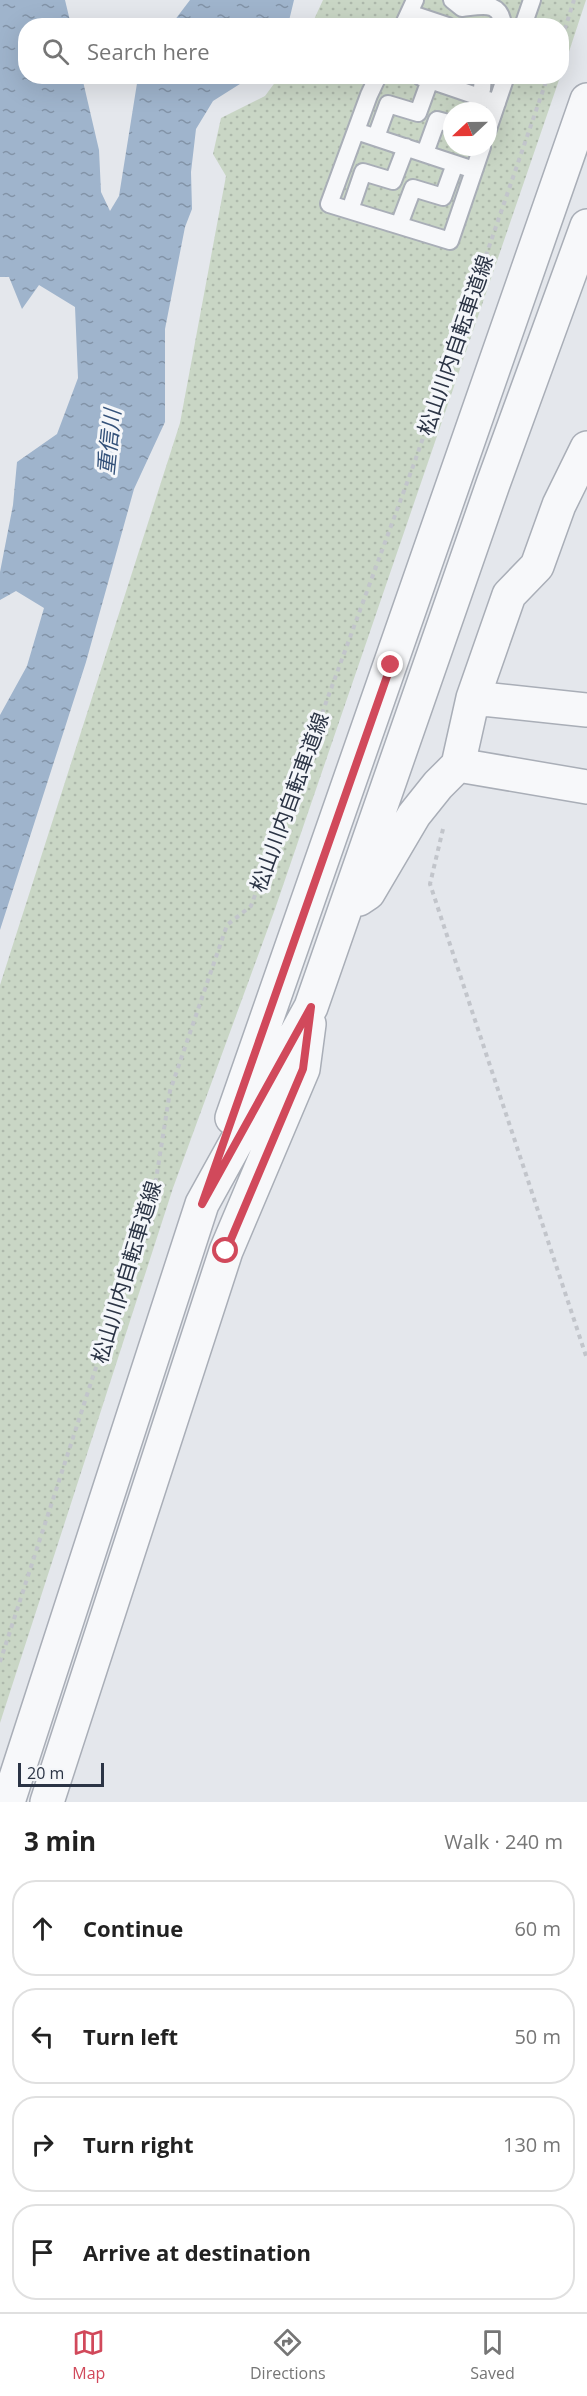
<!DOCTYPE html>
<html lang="en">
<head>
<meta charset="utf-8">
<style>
  :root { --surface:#fff; --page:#f6f6f6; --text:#222; --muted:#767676; --line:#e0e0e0; --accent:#d1495b }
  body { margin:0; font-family:"Open Sans","Noto Sans JP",sans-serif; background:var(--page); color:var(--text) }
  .compass { position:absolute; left:443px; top:102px; width:54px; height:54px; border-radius:50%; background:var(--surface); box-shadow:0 6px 24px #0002; rotate:248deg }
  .scale { position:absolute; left:18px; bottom:15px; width:86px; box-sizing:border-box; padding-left:6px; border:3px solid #2b3445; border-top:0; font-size:16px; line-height:21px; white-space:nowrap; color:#2b3445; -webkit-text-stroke:4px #f4f6f9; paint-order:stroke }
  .stop { position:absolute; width:18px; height:18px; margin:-14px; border:4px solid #d1495b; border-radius:50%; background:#fff }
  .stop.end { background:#d1495b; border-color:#fff; box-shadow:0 2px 6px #0008 }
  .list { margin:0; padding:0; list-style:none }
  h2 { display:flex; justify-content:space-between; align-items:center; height:78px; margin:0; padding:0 24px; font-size:26px }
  h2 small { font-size:20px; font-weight:400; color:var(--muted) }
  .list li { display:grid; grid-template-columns:39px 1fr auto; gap:18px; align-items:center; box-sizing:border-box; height:96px; margin:0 12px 12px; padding:0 12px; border:2px solid var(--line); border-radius:24px }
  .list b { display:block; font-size:22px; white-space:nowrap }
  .list em { font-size:20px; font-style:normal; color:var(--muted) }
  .icon { flex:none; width:33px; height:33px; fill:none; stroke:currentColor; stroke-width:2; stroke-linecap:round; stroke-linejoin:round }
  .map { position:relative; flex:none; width:587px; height:1802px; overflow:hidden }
  .search { position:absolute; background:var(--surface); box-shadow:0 6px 24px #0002; left:18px; right:18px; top:18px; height:66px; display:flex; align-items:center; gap:15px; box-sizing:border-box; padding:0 21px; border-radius:24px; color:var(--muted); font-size:22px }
  .sheet { height:510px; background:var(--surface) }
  nav { display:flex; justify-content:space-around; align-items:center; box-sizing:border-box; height:84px; border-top:2px solid var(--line); background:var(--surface); font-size:16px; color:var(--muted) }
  nav a { display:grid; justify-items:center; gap:3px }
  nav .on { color:var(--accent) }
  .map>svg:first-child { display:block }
  .grass { fill:url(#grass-dots); fill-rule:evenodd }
  .water { fill:url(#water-ripples) }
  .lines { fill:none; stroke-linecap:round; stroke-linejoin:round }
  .lane-casing { stroke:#a9aeb7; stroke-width:20 }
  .street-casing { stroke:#a9aeb7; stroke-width:36 }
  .path { stroke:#c2c5cb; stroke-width:4; stroke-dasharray:4.5 4.5; stroke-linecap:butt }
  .lane { stroke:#f7f8fa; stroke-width:16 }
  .street { stroke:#f7f8fa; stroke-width:33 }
  .route { stroke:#d1495b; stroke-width:8 }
  .labels { text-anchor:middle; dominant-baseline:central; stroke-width:6; stroke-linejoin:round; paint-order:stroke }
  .street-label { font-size:21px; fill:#2b3445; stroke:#f4f6f9 }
  .water-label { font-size:22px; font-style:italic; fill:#34527a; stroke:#f4f6f9 }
</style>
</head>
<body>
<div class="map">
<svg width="587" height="1802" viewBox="0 0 587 1802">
  <defs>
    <pattern id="grass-dots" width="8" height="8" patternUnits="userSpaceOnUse" patternTransform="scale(1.5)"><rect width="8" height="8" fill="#c9d6c5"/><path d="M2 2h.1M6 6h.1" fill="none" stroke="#adb8ab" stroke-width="1.8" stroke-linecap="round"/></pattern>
    <pattern id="water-ripples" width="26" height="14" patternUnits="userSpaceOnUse" patternTransform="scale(1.5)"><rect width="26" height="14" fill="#9fb4cc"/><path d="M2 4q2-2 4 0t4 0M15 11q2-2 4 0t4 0" fill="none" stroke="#8293a7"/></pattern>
  </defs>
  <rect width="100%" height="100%" fill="#e4e7ec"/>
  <path class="grass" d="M 323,0 L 586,0 L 562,73 L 562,26 L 311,26 Z
    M 279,77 L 560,77 L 275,909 L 173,1188 L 0,1723 L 0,985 L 180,423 L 226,176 L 213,154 L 221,118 L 265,96 ZM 452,111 L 488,111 L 488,147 L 452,147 Z"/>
  <path class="water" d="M 0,0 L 65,0 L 71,25 L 26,26 L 26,76 L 82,77 L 99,150 L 101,192 L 110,211 L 119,196 L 138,77 L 251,77 L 213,101 L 196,129 L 191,172 L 192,209 L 185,227 L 165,329 L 165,422 L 134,489 L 86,662 L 0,930 L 0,715 L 27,666 L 44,608 L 16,591 L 0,600 L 0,572 L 13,505 L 17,462 L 57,434 L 78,378 L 75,307 L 39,285 L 22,309 L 9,277 L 0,277 Z
    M 190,0 L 294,0 L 288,25 L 171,25 Z"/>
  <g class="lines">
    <defs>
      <path id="lane" d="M 452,0 L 462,8 C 482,6 501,0 503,26
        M 409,13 L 448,26
        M 403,26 L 415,0
        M 523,26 L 532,0
        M 378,76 L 369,95 L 329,204 L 450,241 L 482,147
        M 421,77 L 497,103
        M 475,111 L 482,89 L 483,76
        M 488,129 L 506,76
        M 356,131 L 474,170
        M 376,137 L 388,104 L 418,113 L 430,80
        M 425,153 L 437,120 L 452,124
        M 350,210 L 363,172 L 393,181 L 406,147
        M 399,225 L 413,188 L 443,197 L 455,164"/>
      <path id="street" d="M 473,698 L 587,710
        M 458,765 L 587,787
        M 359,899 L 368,893 L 414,815 L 438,785 L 458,765 L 473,698 L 509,595 L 537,566 L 559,505 L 587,448
        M 232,1118 L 587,100
        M 8,1802 L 202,1204 L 311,1007 L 493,484 L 587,226
        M 47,1802 L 226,1251 L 303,1069 L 309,1024"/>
    </defs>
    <use href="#lane" class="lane-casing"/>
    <use href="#street" class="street-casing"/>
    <path class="path" d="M 562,38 L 574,0
      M 443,829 L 430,884 L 587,1359
      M 0,1662 L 155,1186 L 170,1091 L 227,925 L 251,906 L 415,461 L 548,76"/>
    <use href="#lane" class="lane"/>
    <use href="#street" class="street"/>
  </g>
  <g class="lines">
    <path class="route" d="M 226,1251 L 303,1069 L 311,1007 L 202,1204 L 391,665"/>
  </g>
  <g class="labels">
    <g class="street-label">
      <text transform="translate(455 345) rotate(-71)">松山川内自転車道線</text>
      <text transform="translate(289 802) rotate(-70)">松山川内自転車道線</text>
      <text transform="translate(126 1272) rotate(-73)">松山川内自転車道線</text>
    </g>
    <g class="water-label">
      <text transform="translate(108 442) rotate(-84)">重信川</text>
    </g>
  </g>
</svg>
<svg class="compass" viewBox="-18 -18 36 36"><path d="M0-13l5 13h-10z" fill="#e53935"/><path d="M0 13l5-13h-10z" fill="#767676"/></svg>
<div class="scale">20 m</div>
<div class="stop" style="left:226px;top:1251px"></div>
<div class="stop end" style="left:391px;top:665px"></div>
<div class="search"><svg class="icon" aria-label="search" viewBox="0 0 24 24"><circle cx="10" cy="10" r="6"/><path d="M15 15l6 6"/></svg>Search here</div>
</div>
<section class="sheet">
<h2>3 min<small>Walk · 240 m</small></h2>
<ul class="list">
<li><svg class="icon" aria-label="ahead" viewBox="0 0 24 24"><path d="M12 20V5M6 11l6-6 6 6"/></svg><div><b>Continue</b></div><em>60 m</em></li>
<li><svg class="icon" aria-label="left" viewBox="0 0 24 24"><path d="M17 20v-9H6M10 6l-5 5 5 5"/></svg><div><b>Turn left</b></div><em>50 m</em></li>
<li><svg class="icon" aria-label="right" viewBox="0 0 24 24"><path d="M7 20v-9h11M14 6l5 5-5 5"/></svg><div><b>Turn right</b></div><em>130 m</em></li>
<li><svg class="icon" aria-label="arrive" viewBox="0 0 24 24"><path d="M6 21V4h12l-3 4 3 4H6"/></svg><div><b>Arrive at destination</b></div></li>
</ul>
</section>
<nav>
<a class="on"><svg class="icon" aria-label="map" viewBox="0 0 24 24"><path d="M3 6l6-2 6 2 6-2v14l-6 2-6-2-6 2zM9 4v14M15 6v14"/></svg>Map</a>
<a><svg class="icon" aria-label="directions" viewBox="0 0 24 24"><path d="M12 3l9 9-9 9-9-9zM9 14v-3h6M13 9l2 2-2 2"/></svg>Directions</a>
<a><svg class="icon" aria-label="saved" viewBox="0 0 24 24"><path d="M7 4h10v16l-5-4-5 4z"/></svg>Saved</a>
</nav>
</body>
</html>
